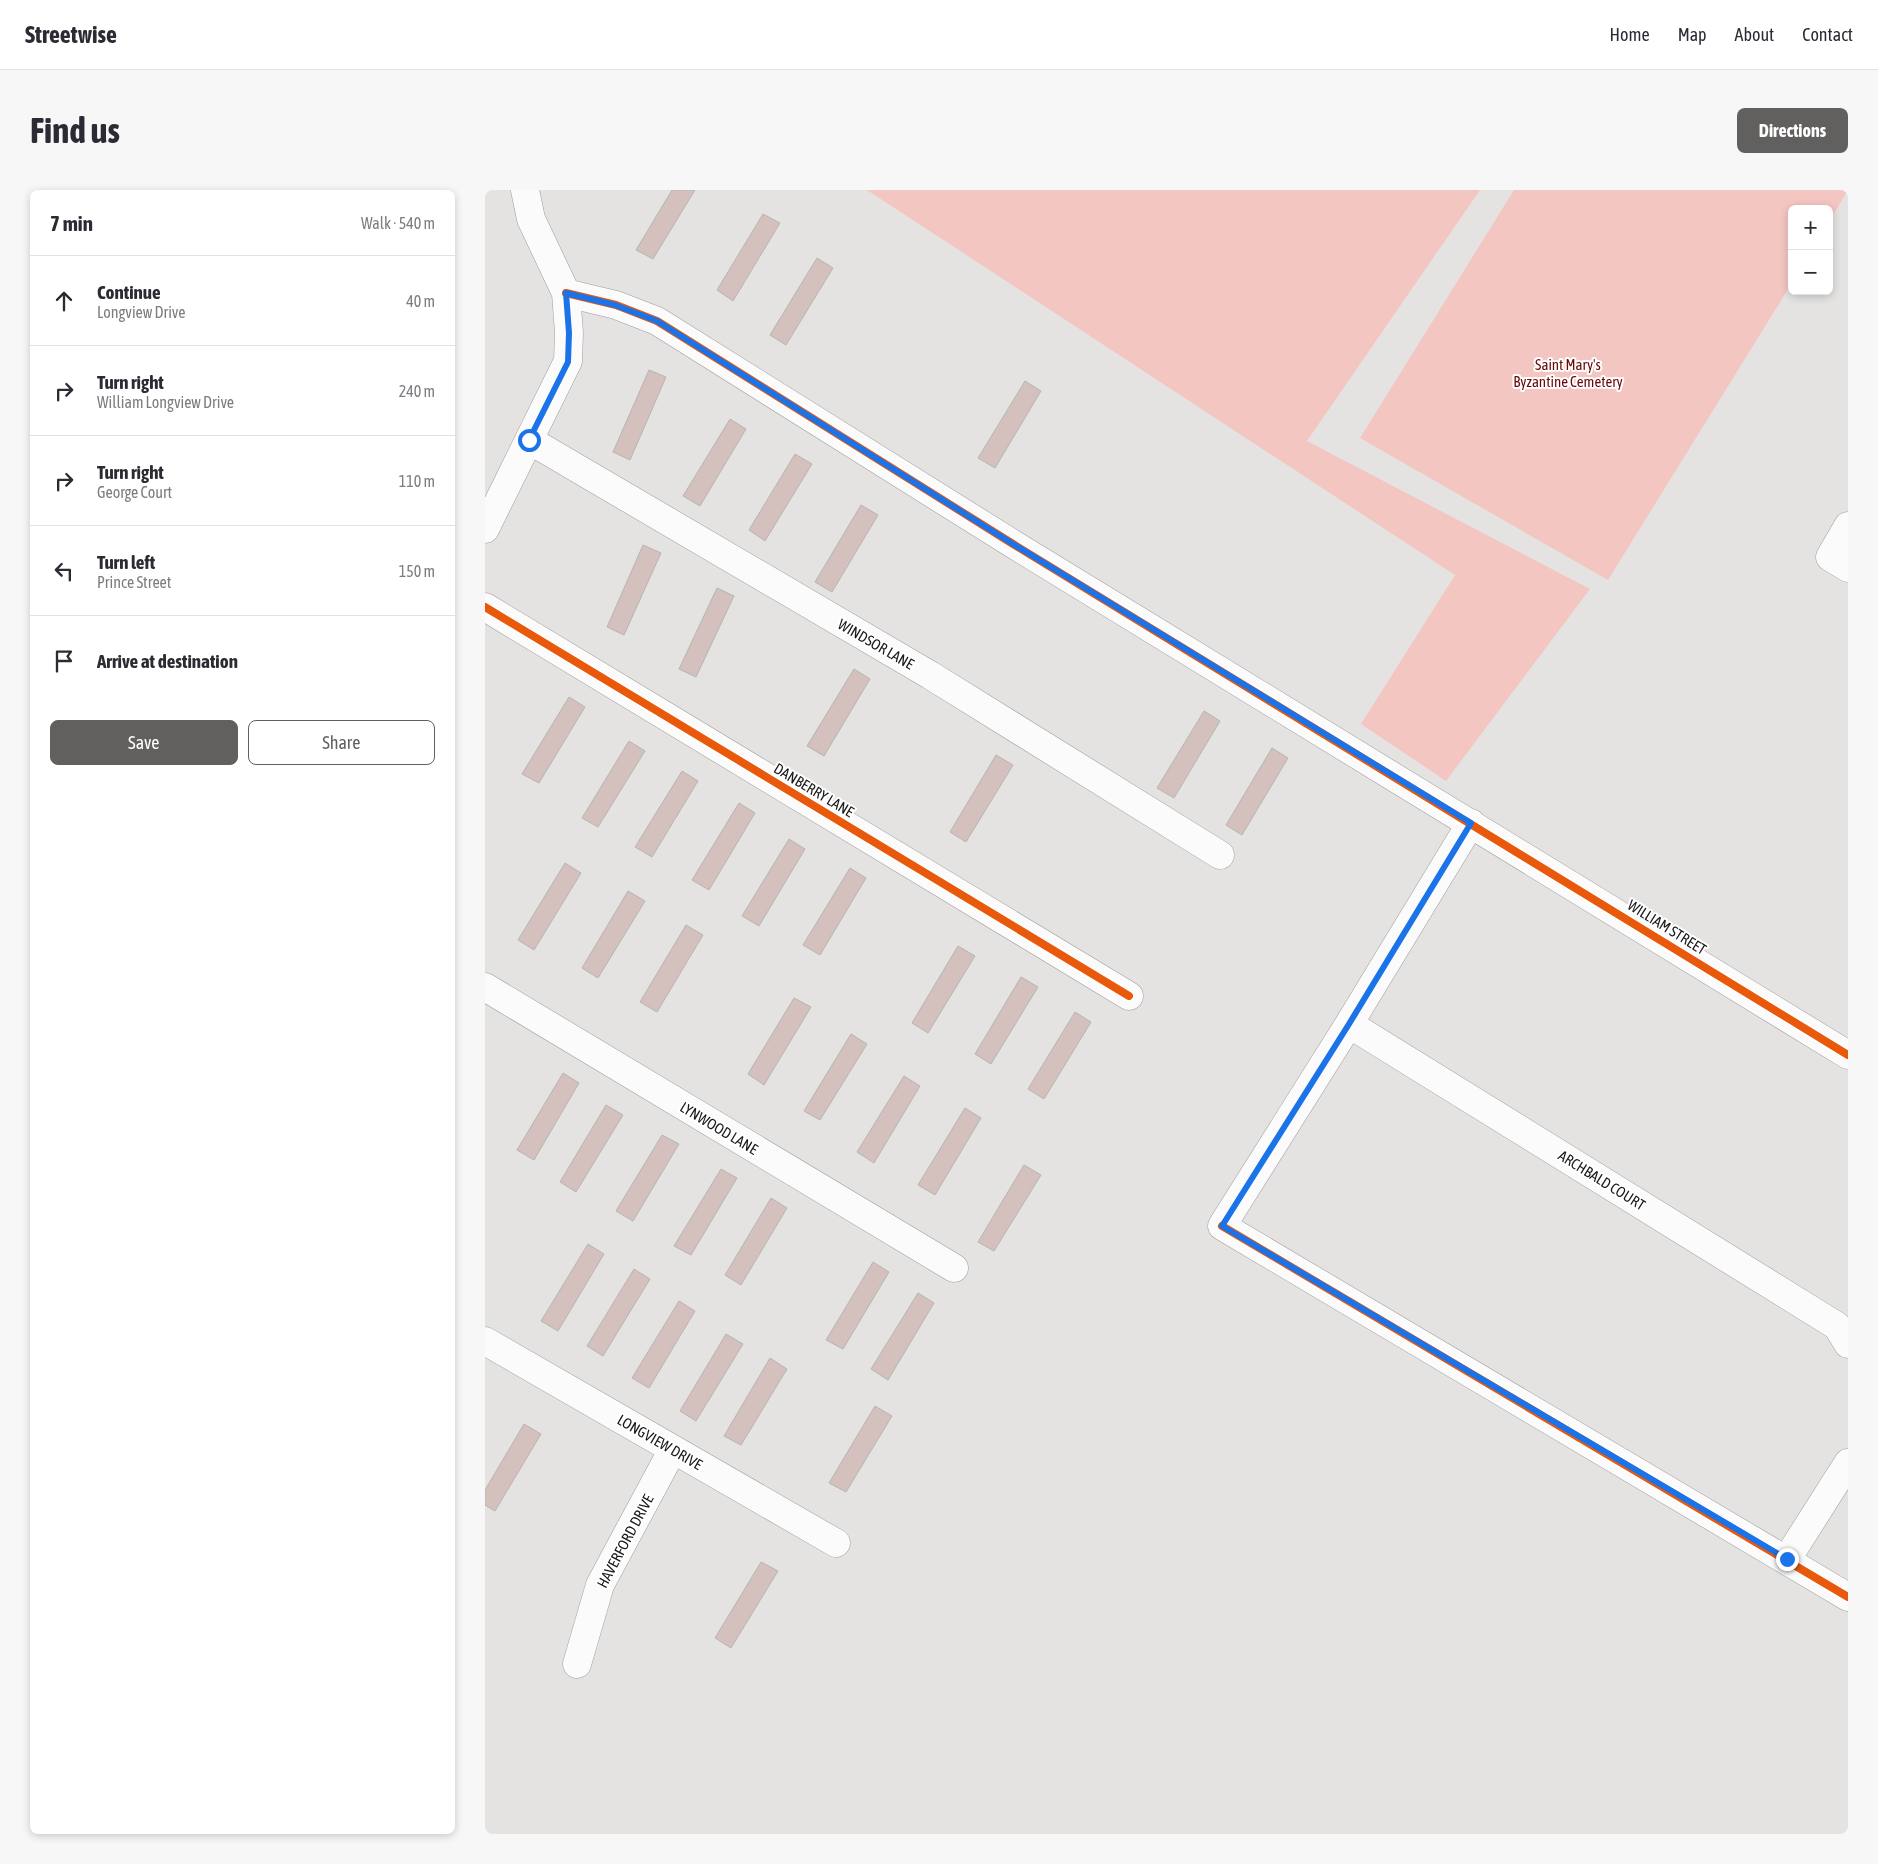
<!DOCTYPE html>
<html lang="en">
<head>
<meta charset="utf-8">
<style>
  :root { --surface:#fff; --page:#f7f7f7; --text:#2b2b33; --muted:#7c7c81; --line:#e1e1e2; --accent:#61605f }
  body { margin:0; font-family:"Asap Condensed",sans-serif; background:var(--page); color:var(--text) }
  .controls { position:absolute; right:15px; top:15px; display:grid; overflow:hidden; border-radius:8px; box-shadow:0 2px 8px #0003 }
  .controls button { width:45px; height:45px; display:grid; place-items:center; padding:0; border:0; border-bottom:1px solid var(--line); background:var(--surface); color:var(--text); font:25px sans-serif }
  .stop { position:absolute; width:15px; height:15px; margin:-11px; border:4px solid #1a73e8; border-radius:50%; background:#fff }
  .stop.end { background:#1a73e8; border-color:#fff; box-shadow:0 1px 5px #0008 }
  .list { margin:0; padding:0; list-style:none }
  h2 { display:flex; justify-content:space-between; align-items:center; height:65px; margin:0; padding:0 20px; font-size:21px }
  h2 small { font-size:16px; font-weight:400; color:var(--muted) }
  .list li { display:grid; grid-template-columns:32px 1fr auto; gap:15px; align-items:center; box-sizing:border-box; height:90px; padding:0 20px; border-top:1px solid var(--line) }
  .list b { display:block; font-size:19px; white-space:nowrap }
  .list p { margin:0; font-size:16px; white-space:nowrap; color:var(--muted) }
  .list em { font-size:16px; font-style:normal; color:var(--muted) }
  .actions { display:flex; gap:10px; padding:15px 20px }
  .actions a { flex:1; padding:11px 0; border:1px solid var(--accent); border-radius:8px; text-align:center; font-size:18px; color:var(--accent) }
  .actions .main { background:var(--accent); color:#fff }
  .icon { flex:none; width:28px; height:28px; fill:none; stroke:currentColor; stroke-width:2; stroke-linecap:round; stroke-linejoin:round }
  .map { position:relative; flex:none; width:1363px; height:1644px; overflow:hidden; border-radius:8px }
  header { display:flex; align-items:center; gap:30px; box-sizing:border-box; height:70px; padding:0 25px; background:var(--surface); border-bottom:1px solid var(--line) }
  header strong { font-size:24px }
  nav { display:flex; gap:28px; margin-inline-start:auto; font-size:18px }
  .intro { display:flex; align-items:center; justify-content:space-between; box-sizing:border-box; height:120px; padding:0 30px }
  h1 { margin:0; font-size:35px }
  .button { padding:12px 22px; border-radius:8px; background:var(--accent); color:#fff; font-size:18px; font-weight:700 }
  main { display:flex; gap:30px; padding:0 30px }
  aside { flex:1; background:var(--surface); border-radius:8px; box-shadow:0 2px 8px #0003 }
  .map>svg:first-child { display:block }
  .green { fill:#f3c6c1 }
  .building { fill:#d4c0bd; stroke:#b6b5b4 }
  .lines { fill:none; stroke-linecap:round; stroke-linejoin:round }
  .minor-casing { stroke:#9f9d9d; stroke-width:29 }
  .minor { stroke:#fbfbfb; stroke-width:28 }
  .cycleway-casing { stroke:#fff; stroke-width:11 }
  .cycleway { stroke:#e8590c; stroke-width:8 }
  .route { stroke:#1a73e8; stroke-width:6 }
  .labels { text-anchor:middle; dominant-baseline:central; stroke-width:4; stroke-linejoin:round; paint-order:stroke }
  .park-label { font-size:15px; fill:#69080b; stroke:#fff }
  .street-label { font-size:15px; fill:#1a1918; stroke:#fff }
</style>
</head>
<body>
<header>
<strong>Streetwise</strong>
<nav><a>Home</a><a>Map</a><a>About</a><a>Contact</a></nav>
</header>
<div class="intro"><h1>Find us</h1><a class="button">Directions</a></div>
<main>
<aside>
<h2>7 min<small>Walk · 540 m</small></h2>
<ul class="list">
<li><svg class="icon" aria-label="ahead" viewBox="0 0 24 24"><path d="M12 20V5M6 11l6-6 6 6"/></svg><div><b>Continue</b><p>Longview Drive</p></div><em>40 m</em></li>
<li><svg class="icon" aria-label="right" viewBox="0 0 24 24"><path d="M7 20v-9h11M14 6l5 5-5 5"/></svg><div><b>Turn right</b><p>William Longview Drive</p></div><em>240 m</em></li>
<li><svg class="icon" aria-label="right" viewBox="0 0 24 24"><path d="M7 20v-9h11M14 6l5 5-5 5"/></svg><div><b>Turn right</b><p>George Court</p></div><em>110 m</em></li>
<li><svg class="icon" aria-label="left" viewBox="0 0 24 24"><path d="M17 20v-9H6M10 6l-5 5 5 5"/></svg><div><b>Turn left</b><p>Prince Street</p></div><em>150 m</em></li>
<li><svg class="icon" aria-label="arrive" viewBox="0 0 24 24"><path d="M6 21V4h12l-3 4 3 4H6"/></svg><div><b>Arrive at destination</b></div></li>
</ul>
<div class="actions"><a class="main">Save</a><a>Share</a></div>
</aside>
<div class="map">
<svg width="1363" height="1644" viewBox="0 0 1363 1644">
  <rect width="100%" height="100%" fill="#e5e3e2"/>
  <path class="green" d="M 382,0 L 995,0 L 822,251 L 1105,399 L 961,591 L 876,534 L 970,385 Z
    M 1029,0 L 1363,0 L 1344,32 L 1344,19 L 1307,19 L 1307,93 L 1123,390 L 875,248 Z"/>
  <path class="building" d="M 187,0 L 210,0 L 168,69 L 151,60 Z
    M 278,24 L 295,33 L 248,111 L 232,100 Z
    M 332,68 L 348,78 L 301,155 L 285,145 Z
    M 164,180 L 181,187 L 145,270 L 128,262 Z
    M 540,191 L 556,201 L 510,278 L 493,268 Z
    M 245,229 L 261,239 L 215,316 L 198,306 Z
    M 310,264 L 327,274 L 280,351 L 264,340 Z
    M 376,315 L 393,325 L 347,402 L 330,392 Z
    M 158,355 L 176,363 L 139,445 L 122,437 Z
    M 232,398 L 249,406 L 211,487 L 194,479 Z
    M 369,479 L 385,489 L 339,566 L 322,556 Z
    M 84,507 L 100,517 L 54,593 L 37,584 Z
    M 719,521 L 735,531 L 689,608 L 672,598 Z
    M 144,551 L 160,561 L 113,637 L 97,628 Z
    M 787,558 L 803,568 L 757,645 L 741,635 Z
    M 511,565 L 528,575 L 481,652 L 465,642 Z
    M 197,581 L 213,591 L 167,667 L 150,657 Z
    M 254,613 L 270,623 L 224,700 L 207,690 Z
    M 304,649 L 320,659 L 274,736 L 257,726 Z
    M 80,673 L 96,683 L 49,760 L 33,750 Z
    M 365,678 L 381,688 L 335,765 L 318,755 Z
    M 143,701 L 160,711 L 113,788 L 97,778 Z
    M 201,735 L 218,745 L 172,822 L 155,812 Z
    M 473,756 L 490,766 L 443,843 L 427,833 Z
    M 536,787 L 553,797 L 506,874 L 490,864 Z
    M 309,808 L 326,817 L 279,895 L 263,884 Z
    M 590,822 L 606,832 L 559,909 L 543,899 Z
    M 366,844 L 382,854 L 335,930 L 319,921 Z
    M 78,883 L 94,893 L 49,970 L 32,960 Z
    M 419,886 L 435,896 L 389,973 L 372,962 Z
    M 121,915 L 138,925 L 91,1002 L 75,992 Z
    M 480,918 L 496,928 L 450,1005 L 433,995 Z
    M 177,945 L 194,954 L 148,1031 L 131,1021 Z
    M 539,975 L 556,985 L 509,1061 L 493,1052 Z
    M 236,979 L 252,988 L 206,1065 L 189,1056 Z
    M 286,1008 L 302,1018 L 256,1095 L 240,1085 Z
    M 103,1054 L 119,1064 L 73,1141 L 56,1131 Z
    M 388,1072 L 404,1082 L 358,1159 L 341,1150 Z
    M 149,1079 L 165,1089 L 118,1166 L 102,1156 Z
    M 433,1103 L 449,1113 L 403,1190 L 386,1179 Z
    M 194,1111 L 210,1121 L 164,1198 L 147,1188 Z
    M 241,1144 L 258,1154 L 211,1231 L 195,1221 Z
    M 285,1168 L 302,1179 L 256,1255 L 239,1246 Z
    M 390,1216 L 407,1226 L 361,1302 L 344,1293 Z
    M 39,1234 L 56,1244 L 10,1321 L 0,1315 L 0,1300 Z
    M 276,1372 L 293,1381 L 246,1458 L 230,1448 Z"/>
  <g class="lines">
    <defs>
      <path id="minor" d="M 81,103 L 131,115 L 172,131 L 528,354 L 1363,865
        M 44,250 L 445,485 L 735,665
        M 1363,336 L 1345,367 L 1363,378
        M 0,339 L 83,171 L 84,143 L 81,103 L 46,29 L 40,0
        M 0,417 L 644,806
        M 986,633 L 864,834 L 737,1036 L 1363,1407
        M 0,797 L 469,1078
        M 864,834 L 1352,1136 L 1363,1154
        M 0,1151 L 351,1353
        M 1302,1369 L 1363,1273
        M 92,1474 L 115,1395 L 188,1259"/>
    </defs>
    <use href="#minor" class="minor-casing"/>
    <use href="#minor" class="minor"/>
    <defs>
      <path id="cycleway" d="M 81,103 L 131,115 L 172,131 L 528,354 L 1363,865
        M 0,417 L 644,806
        M 737,1036 L 1363,1407"/>
    </defs>
    <use href="#cycleway" class="cycleway-casing"/>
    <use href="#cycleway" class="cycleway"/>
  </g>
  <g class="lines">
    <path class="route" d="M 44,250 L 83,172 L 84,143 L 81,103 L 130,115 L 172,131 L 528,354 L 986,633 L 864,834 L 737,1036 L 1302,1369"/>
  </g>
  <g class="labels">
    <g class="park-label">
      <text x="1083" y="174">Saint Mary's<tspan x="1083" dy="17">Byzantine Cemetery</tspan></text>
    </g>
    <g class="street-label">
      <text transform="translate(391 454) rotate(30)">WINDSOR LANE</text>
      <text transform="translate(329 600) rotate(31)">DANBERRY LANE</text>
      <text transform="translate(1182 737) rotate(32)">WILLIAM STREET</text>
      <text transform="translate(234 938) rotate(31)">LYNWOOD LANE</text>
      <text transform="translate(1117 990) rotate(32)">ARCHBALD COURT</text>
      <text transform="translate(175 1252) rotate(30)">LONGVIEW DRIVE</text>
      <text transform="translate(140 1351) rotate(-62)">HAVERFORD DRIVE</text>
    </g>
  </g>
</svg>
<div class="controls">
<button>+</button>
<button>−</button>
</div>
<div class="stop" style="left:44px;top:250px"></div>
<div class="stop end" style="left:1302px;top:1369px"></div>
</div>
</main>
</body>
</html>
